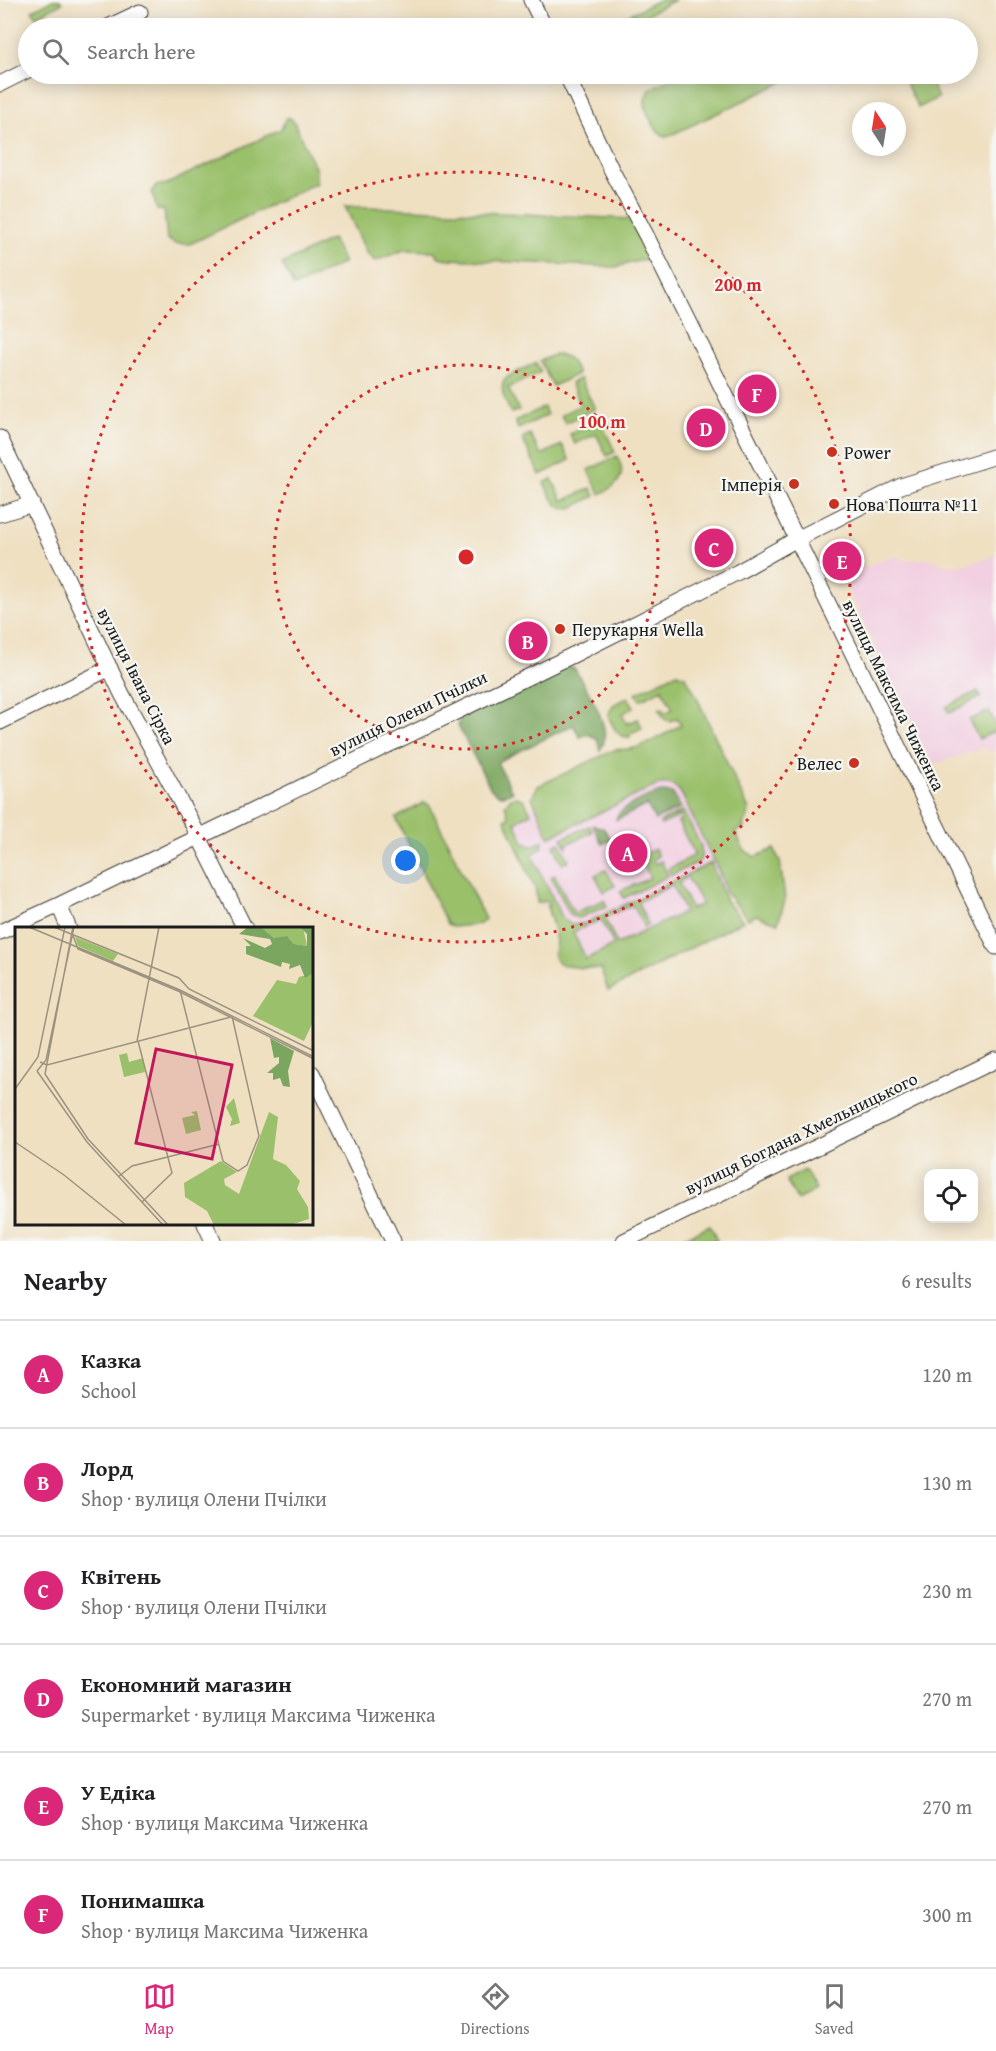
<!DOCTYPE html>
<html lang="en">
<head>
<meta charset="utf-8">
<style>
  :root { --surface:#fff; --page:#f2f2f2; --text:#202124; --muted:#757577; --line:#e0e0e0; --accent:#db2777 }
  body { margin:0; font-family:"Gentium Book Plus",serif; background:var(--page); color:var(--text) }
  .controls { position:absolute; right:18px; bottom:18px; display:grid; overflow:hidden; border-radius:12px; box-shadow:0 3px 15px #0003 }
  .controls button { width:54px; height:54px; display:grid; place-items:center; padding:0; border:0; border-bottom:2px solid var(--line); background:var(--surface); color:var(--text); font:30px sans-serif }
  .compass { position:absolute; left:852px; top:102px; width:54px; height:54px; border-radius:50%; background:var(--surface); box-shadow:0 3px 15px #0003; rotate:348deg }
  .you { position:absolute; left:406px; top:861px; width:21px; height:21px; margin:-15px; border:4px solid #fff; border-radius:50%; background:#1a73e8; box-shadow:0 0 0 9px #1a73e833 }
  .badge { display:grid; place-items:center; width:39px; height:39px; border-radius:50%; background:var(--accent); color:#fff; font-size:20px; font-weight:700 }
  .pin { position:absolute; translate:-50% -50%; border:3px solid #fff; box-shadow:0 2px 6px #0006 }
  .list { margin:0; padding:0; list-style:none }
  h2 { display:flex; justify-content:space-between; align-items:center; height:78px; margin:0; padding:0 24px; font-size:26px }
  h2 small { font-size:20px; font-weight:400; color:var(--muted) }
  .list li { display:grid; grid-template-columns:39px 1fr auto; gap:18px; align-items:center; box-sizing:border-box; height:108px; padding:0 24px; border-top:2px solid var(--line) }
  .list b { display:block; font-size:22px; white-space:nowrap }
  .list p { margin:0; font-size:20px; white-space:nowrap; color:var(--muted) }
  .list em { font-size:20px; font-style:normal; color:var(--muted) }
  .icon { flex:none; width:33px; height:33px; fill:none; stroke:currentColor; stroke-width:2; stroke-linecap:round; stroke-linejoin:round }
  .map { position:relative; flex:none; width:996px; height:1241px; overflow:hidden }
  .search { position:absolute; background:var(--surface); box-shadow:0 3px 15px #0003; left:18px; right:18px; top:18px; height:66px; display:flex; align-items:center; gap:15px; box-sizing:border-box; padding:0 21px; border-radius:33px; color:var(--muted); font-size:22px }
  .sheet { height:726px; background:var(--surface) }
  nav { display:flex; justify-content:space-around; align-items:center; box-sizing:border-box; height:84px; border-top:2px solid var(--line); background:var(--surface); font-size:16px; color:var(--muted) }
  nav a { display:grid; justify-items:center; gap:3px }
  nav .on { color:var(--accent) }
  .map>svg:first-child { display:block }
  .built { fill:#f2cfe1 }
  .green { fill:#9ac06b; stroke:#5b6e44; stroke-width:1.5 }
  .forest { fill:#7ba65f; stroke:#4c613e; stroke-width:1.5 }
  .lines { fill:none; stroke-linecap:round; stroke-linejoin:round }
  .minor-casing { stroke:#3c3935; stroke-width:17 }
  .minor { stroke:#fff; stroke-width:15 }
  .ring { fill:none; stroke:#d62828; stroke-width:3; stroke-dasharray:3 6 }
  .poi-dot { fill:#c8321e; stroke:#f6f6f2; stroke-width:2 }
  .labels { text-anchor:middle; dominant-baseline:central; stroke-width:4.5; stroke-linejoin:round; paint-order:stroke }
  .poi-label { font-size:18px; fill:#1c1c1c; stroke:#f6f6f2; text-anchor:start }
  .street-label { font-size:18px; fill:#1c1c1c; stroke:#f6f6f2 }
  .inset-road { fill:none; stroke:#9b9280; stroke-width:1.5 }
  .view { fill:#c2185b; fill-opacity:0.15; stroke:#c2185b; stroke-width:3 }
  .inset-edge { fill:none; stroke:#1c1c1c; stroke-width:3 }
  .centre { fill:#d62828; stroke:#f6f6f2; stroke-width:3 }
  .ring-label { font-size:18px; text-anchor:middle; font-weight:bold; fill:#d62828; stroke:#f6f6f2; stroke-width:4.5; stroke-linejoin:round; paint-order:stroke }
</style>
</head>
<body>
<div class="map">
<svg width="996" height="1241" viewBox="0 0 996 1241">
  <rect width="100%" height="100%" fill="#f6f6f2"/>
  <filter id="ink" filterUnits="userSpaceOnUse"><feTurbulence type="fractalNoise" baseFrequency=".0167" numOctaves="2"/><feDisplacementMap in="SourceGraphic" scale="12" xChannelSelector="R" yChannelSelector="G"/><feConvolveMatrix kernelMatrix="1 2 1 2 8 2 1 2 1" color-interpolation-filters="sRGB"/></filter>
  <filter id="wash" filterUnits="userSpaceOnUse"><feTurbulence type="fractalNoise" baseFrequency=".008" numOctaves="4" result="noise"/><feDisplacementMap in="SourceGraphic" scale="24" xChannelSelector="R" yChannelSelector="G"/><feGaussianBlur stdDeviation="1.35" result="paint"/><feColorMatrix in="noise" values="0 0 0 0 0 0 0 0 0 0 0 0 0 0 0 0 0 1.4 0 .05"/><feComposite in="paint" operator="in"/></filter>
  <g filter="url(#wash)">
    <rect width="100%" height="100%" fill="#efe0c2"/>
    <path class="built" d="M 996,555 L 996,752 L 982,748 L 932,765 L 841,575 L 895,556 L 904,560 L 929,559 L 947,566 L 973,563 Z
      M 678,741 L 744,884 L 584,960 L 509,817 Z"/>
    <path class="green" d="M 53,0 L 60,0 L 62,3 L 36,16 L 32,10 Z
      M 659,0 L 675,0 L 622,27 L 618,20 Z
      M 683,74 L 796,74 L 792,78 L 667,137 C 657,133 654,126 649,117 C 635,87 661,84 683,74 Z
      M 915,74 L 926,74 L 938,98 L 918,108 L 904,79 Z
      M 286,118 L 290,118 L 294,122 L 316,170 L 316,183 L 190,244 L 175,244 L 167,239 L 164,210 L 157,210 L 152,192 L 155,186 L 167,184 L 281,129 Z
      M 345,206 L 632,219 L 648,254 L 646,259 L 616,267 L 448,259 L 439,257 L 434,251 L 404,250 L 375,261 L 367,254 Z
      M 332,239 L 344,263 L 294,287 L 282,264 Z
      M 553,355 C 568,353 572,362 578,374 L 553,386 L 540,361 Z
      M 536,363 L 541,372 L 508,388 L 519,410 L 511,413 C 492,377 505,378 536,363 Z
      M 580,378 L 595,409 L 565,423 L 561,415 L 581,405 L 571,383 Z
      M 544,407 L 547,415 L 518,429 L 515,421 Z
      M 600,420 L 615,452 L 607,456 L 596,434 L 575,444 L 570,434 Z
      M 530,434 L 541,455 L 562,445 L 570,460 L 540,475 L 522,438 Z
      M 617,456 C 628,476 618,486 600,494 L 588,470 Z
      M 552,479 L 563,501 L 591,488 L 595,496 C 564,512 561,518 544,483 Z
      M 677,673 L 685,676 L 693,689 L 749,810 L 747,820 L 743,824 L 744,828 L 735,832 L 744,850 L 755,857 L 774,849 L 780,861 L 785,900 L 778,923 L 755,915 L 748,919 L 726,893 L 720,874 L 681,793 C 675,785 670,783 660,784 L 549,837 L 532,797 L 538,786 L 616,749 C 638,753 662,735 681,725 L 677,718 L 670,721 L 664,719 L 659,709 L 662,708 L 665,713 L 673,709 L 662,689 L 640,700 L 636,693 Z
      M 978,691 L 981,697 L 949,713 L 946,707 Z
      M 628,697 L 634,707 L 622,714 L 627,724 L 638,719 L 642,728 L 629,734 L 630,737 C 616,738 614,727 608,716 L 613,705 Z
      M 989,711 L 996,726 L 996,731 L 979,739 L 969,720 Z
      M 517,797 L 524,800 L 531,813 L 515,822 L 525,844 L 528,843 L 530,847 L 543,841 L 542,848 L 532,855 L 563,919 L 572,925 L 585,923 L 586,926 L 573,932 L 586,959 L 614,945 L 601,920 L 589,925 L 588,922 L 615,909 L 617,912 L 605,918 L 617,944 L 685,912 L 672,885 L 638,902 L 648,925 L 644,927 L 633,905 L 619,911 L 618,908 L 684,876 L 685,879 L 679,883 L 691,909 L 702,904 L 686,875 L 711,863 L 726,901 L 743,921 L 608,991 L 601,969 C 591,968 560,969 555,959 C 552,954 555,949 556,944 C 556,932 550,918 547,906 L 549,905 L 548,901 L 537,903 L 536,891 L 505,819 L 509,817 L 505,805 L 511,798 Z
      M 425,802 L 430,806 L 483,915 L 485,919 L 480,924 L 453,927 L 447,924 L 396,818 Z
      M 683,811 L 701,846 L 701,858 L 699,862 L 671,875 L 668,869 L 695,855 L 678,822 L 681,820 L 680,816 L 661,825 L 660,822 Z
      M 590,826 L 592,832 L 567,844 L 567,847 L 562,838 Z
      M 560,842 L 569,861 L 562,864 L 554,845 Z
      M 655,849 L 658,856 L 653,859 L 655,864 L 661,861 L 668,876 L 624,898 L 620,891 L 650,878 L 640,856 Z
      M 606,870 L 615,886 L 604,892 L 595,875 Z
      M 555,875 L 574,913 L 604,900 L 607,906 L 579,918 L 571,916 L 551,877 Z
      M 805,1170 L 816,1190 L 797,1200 L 786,1180 Z
      M 710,1225 L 717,1241 L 677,1241 Z"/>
    <path class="forest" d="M 564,666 L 575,669 C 586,689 616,730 600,750 L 597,739 L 588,734 L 580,737 L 573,725 L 497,762 L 512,792 C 503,796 498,797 491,789 L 458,726 L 460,718 Z
      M 661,792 L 672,793 L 681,808 L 655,820 L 647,805 L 616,820 C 617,808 649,796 661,792 Z
      M 593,825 L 603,828 L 612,840 L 602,844 Z"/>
  </g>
  <g filter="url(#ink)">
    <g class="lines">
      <defs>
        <path id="minor" d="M 531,0 L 545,28
          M 106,28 L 140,12
          M 566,74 L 611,169 L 646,235 L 766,476 L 996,947
          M 0,84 L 28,70
          M 0,438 L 122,694 L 193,825 L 245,929
          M 0,514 L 32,504
          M 0,722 L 110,668
          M 59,905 L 69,929
          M 0,932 L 59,905 L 573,655 L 738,572 L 795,540 L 901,486 L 996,456
          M 312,1073 L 393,1241
          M 205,1224 L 213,1241
          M 624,1241 L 996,1060"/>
      </defs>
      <use href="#minor" class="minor-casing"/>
      <use href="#minor" class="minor"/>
    </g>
  </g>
  <g class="ring">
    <circle cx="466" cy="557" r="192"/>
    <circle cx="466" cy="557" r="385"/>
  </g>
  <g class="poi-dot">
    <circle cx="832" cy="452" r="6"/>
    <circle cx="794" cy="484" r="6"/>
    <circle cx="834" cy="504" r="6"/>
    <circle cx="560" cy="629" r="6"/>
    <circle cx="854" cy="763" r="6"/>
  </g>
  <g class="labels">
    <g class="poi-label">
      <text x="844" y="452">Power</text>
      <text x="782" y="484" text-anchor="end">Імперія</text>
      <text x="846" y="504">Нова Пошта №11</text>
      <text x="572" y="629">Перукарня Wella</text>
      <text x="842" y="763" text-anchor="end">Велес</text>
    </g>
    <g class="street-label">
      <text transform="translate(137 676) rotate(63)">вулиця Івана Сірка</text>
      <text transform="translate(894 695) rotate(64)">вулиця Максима Чиженка</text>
      <text transform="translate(408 713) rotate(-26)">вулиця Олени Пчілки</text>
      <text transform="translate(801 1133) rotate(-26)">вулиця Богдана Хмельницького</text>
    </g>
  </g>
  <g transform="translate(15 927)">
    <rect width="298" height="298" fill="#efe0c2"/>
    <path d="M 246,0 L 288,0 L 292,19 L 279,17 L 274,11 L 259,11 ZM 60,10 L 103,27 L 98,34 L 63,19 ZM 298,46 L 298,95 L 289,114 L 238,89 L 262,53 L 281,57 L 284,50 ZM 112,126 L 114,135 L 128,131 L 130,145 L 109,150 L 104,128 ZM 219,171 L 225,196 L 215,199 L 217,192 L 211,180 ZM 182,184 L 186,203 L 171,207 L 167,191 L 180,188 L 176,185 ZM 254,185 L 263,190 L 258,232 L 271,238 L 285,254 L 282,262 L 293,280 L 294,292 L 275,298 L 199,298 L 192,284 L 170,270 L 169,256 L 206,234 L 222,245 L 209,252 L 210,258 L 224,267 Z" fill="#9ac06b"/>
    <path d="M 233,0 L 246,0 L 259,11 L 272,9 L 279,17 L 292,19 L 292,7 L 286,1 L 298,1 L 298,46 L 290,51 L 285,38 L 274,42 L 275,37 L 267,35 L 266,40 L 231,27 L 231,19 L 236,19 L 228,11 L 250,21 L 257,17 L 255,12 L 224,7 ZM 255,111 L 279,124 L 273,144 L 275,160 L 268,159 L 265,151 L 258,153 L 258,146 L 252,146 L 264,136 L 264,130 L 259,131 Z" fill="#7ba65f"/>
    <path class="inset-road" d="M 14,0 L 165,63 L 299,130M 39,0 L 164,51 L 174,62 L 299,124M 58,0 L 30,147 L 73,212 L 153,298M 57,6 L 63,22 L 163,64 L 299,132M 165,63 L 208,234 L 223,244 L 232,238 L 244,209 L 217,89M 122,114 L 144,0M 123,114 L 157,246 L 127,275M 25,135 L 32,138 L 216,90M 22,144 L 72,215 L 148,298M 22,144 L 31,133 L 59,0M 0,162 L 23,130 L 50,0M 0,215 L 49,248 L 111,298M 103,250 L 117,239 L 204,217"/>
    <path class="view" d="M 141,122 L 217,138 L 197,232 L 121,216 Z"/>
    <rect width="298" height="298" class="inset-edge"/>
  </g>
  <circle cx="466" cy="557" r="9" class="centre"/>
  <g class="ring-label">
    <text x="738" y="291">200 m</text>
    <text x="602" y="428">100 m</text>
  </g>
</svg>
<div class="controls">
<button><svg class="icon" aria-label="locate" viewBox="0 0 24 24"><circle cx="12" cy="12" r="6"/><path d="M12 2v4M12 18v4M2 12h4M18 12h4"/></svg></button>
</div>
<svg class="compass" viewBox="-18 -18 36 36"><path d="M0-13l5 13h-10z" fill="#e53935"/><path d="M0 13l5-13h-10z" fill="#757577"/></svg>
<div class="you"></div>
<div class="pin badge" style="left:628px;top:853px">A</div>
<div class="pin badge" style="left:528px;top:641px">B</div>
<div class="pin badge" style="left:714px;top:548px">C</div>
<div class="pin badge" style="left:706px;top:428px">D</div>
<div class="pin badge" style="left:842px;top:561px">E</div>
<div class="pin badge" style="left:757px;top:394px">F</div>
<div class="search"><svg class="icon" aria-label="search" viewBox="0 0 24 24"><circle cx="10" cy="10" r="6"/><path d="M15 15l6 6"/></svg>Search here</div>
</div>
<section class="sheet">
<h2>Nearby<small>6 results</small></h2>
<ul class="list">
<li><span class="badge">A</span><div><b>Казка</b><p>School</p></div><em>120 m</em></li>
<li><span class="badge">B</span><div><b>Лорд</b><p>Shop · вулиця Олени Пчілки</p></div><em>130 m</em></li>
<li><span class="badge">C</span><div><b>Квітень</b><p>Shop · вулиця Олени Пчілки</p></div><em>230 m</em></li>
<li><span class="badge">D</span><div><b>Економний магазин</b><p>Supermarket · вулиця Максима Чиженка</p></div><em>270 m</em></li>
<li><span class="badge">E</span><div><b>У Едіка</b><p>Shop · вулиця Максима Чиженка</p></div><em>270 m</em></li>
<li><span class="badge">F</span><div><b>Понимашка</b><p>Shop · вулиця Максима Чиженка</p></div><em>300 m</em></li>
</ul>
</section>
<nav>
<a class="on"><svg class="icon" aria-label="map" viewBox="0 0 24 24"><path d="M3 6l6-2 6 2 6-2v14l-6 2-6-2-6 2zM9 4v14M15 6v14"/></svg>Map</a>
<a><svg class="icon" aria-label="directions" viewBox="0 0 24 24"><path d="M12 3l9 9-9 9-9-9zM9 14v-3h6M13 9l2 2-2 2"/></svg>Directions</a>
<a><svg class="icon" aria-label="saved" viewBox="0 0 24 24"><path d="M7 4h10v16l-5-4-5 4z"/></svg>Saved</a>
</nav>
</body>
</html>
